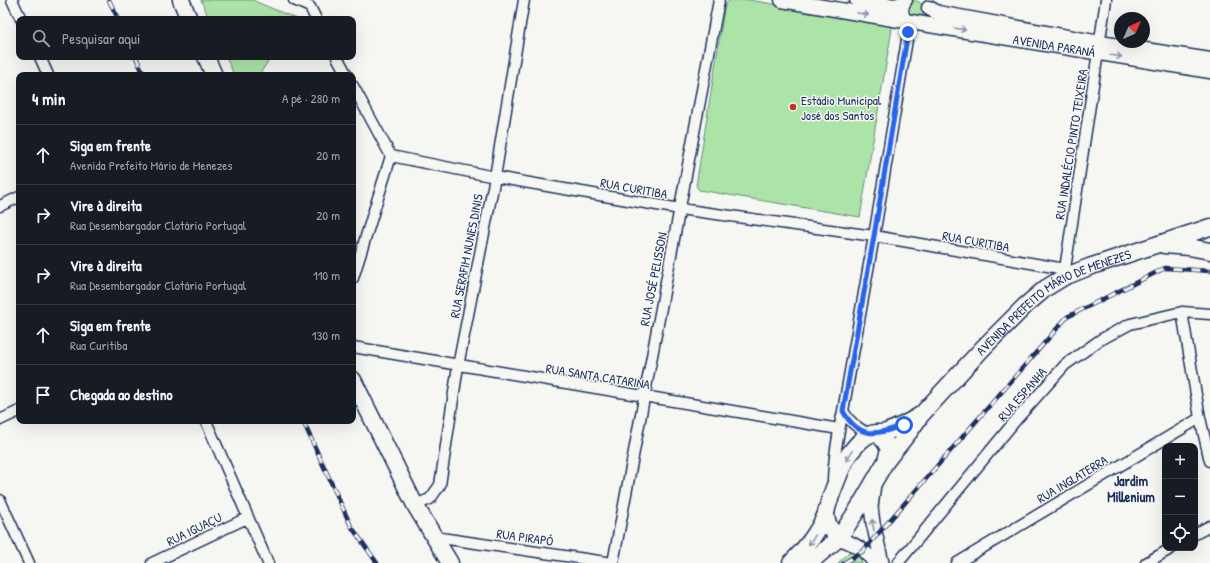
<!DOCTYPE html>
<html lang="pt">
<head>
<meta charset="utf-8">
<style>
  :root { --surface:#171b24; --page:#20242c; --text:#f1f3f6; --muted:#9ea1a6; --line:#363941 }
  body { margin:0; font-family:"Patrick Hand",sans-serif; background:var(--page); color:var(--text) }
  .controls { position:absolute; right:12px; bottom:12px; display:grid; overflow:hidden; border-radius:8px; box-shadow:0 4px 16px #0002 }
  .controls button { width:36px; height:36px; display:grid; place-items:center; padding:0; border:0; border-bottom:1px solid var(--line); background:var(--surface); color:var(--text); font:20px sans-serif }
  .compass { position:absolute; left:1114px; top:12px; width:36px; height:36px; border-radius:50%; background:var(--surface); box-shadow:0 4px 16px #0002; rotate:45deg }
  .stop { position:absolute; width:12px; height:12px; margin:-9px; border:3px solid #2563eb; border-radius:50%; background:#fff }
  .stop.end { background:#2563eb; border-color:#fff; box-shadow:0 1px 4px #0008 }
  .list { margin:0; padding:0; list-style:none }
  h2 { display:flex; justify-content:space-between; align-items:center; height:52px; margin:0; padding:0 16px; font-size:17px }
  h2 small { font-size:13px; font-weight:400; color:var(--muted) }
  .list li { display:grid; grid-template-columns:26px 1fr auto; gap:12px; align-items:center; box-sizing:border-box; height:60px; padding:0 16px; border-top:1px solid var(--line) }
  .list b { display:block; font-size:15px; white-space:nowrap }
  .list p { margin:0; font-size:13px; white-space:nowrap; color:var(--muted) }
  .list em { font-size:13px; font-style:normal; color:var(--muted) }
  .icon { flex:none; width:22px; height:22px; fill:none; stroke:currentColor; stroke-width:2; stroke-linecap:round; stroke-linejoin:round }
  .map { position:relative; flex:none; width:1210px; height:563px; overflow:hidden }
  .search { position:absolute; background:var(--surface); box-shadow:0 4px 16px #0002; left:16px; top:16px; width:340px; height:44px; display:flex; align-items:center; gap:10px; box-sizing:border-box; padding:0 14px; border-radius:8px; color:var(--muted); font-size:15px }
  .panel { position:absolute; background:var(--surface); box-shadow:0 4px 16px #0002; left:16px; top:72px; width:340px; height:352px; border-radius:8px }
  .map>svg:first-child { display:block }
  .green { fill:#ace4a7; stroke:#648a82 }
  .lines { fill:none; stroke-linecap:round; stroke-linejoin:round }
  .minor-casing { stroke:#1b2f5e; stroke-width:13 }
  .tertiary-casing { stroke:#1b2f5e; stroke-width:16 }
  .secondary-casing { stroke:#1b2f5e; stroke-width:17 }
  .primary-casing { stroke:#1b2f5e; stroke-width:19 }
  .minor { stroke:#f6f6f2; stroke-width:10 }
  .tertiary { stroke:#f6f6f2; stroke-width:13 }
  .secondary { stroke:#f6f6f2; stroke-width:14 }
  .primary { stroke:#f6f6f2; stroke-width:16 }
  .rail-casing { stroke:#1b2f5e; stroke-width:4.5 }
  .rail { stroke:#f6f6f2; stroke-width:3; stroke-dasharray:9; stroke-linecap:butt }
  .oneway { stroke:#8892a8 }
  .route { stroke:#2563eb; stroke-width:5 }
  .poi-dot { fill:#c8321e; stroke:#f6f6f2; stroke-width:1.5 }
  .labels { text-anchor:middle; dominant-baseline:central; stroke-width:3; stroke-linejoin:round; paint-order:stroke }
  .street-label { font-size:13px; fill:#1b2f5e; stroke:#f6f6f2 }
  .poi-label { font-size:13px; fill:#1b2f5e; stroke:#f6f6f2; text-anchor:start }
  .neighbourhood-label { font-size:14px; font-weight:bold; fill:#1b2f5e; stroke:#f6f6f2 }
</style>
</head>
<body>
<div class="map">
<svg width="1210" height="563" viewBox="0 0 1210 563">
  <rect width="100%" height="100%" fill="#f6f6f2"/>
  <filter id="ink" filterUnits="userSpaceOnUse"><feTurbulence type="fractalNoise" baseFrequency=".025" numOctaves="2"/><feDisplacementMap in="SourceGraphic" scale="8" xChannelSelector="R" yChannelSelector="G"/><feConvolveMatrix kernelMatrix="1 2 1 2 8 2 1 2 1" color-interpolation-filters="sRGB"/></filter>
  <g filter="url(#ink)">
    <path class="green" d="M 201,0 L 252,0 L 297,19 L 209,19 Z
      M 731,0 L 749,0 L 888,23 L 892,29 L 860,217 L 699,190 L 696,186 L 725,4 Z
      M 912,1 C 920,0 923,4 924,12 L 921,17 L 910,18 L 906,7 Z
      M 226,57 L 271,57 L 259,75 L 234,75 Z
      M 856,545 L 862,563 L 838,563 Z"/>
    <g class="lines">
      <defs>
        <path id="minor" d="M 12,0 L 21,19
          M 294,0 L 310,7 L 316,19
          M 40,57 L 48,75
          M 337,57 L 347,75
          M 353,86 L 391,156 L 353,278
          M 391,156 L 495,177 L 680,209 L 874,236 L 910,22
          M 0,206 L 19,197
          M 1065,269 L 1106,0
          M 1182,312 L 1200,418 L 1210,461
          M 353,347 L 839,429
          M 843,411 C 850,423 858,429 870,434
          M 0,420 L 19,411
          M 206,421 L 268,563
          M 833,480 C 834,456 838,434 843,411 L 874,236 L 1065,269 L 1064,277
          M 0,500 L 29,563
          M 415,505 L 430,499 L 440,485 L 458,366 L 495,177 L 524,0
          M 1195,534 L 1210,526
          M 434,537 L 613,563
          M 152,563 L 247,518
          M 613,563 L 719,0
          M 898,563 L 1015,421 L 1065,365 L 1100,340 L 1130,324 L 1182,312 L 1210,314
          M 957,563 L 1200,418
          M 1146,563 L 1172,548"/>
        <path id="tertiary" d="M 874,484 L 871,507 L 873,523 L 882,563
          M 839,538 C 852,543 867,550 874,563"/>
        <g id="secondary">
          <path d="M 782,0 L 905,21"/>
          <path d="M 857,0 L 894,6 L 902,4"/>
          <path id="s1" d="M 905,0 C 899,7 900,14 905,21 L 1210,71"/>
          <path d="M 929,8 L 938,13 L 1100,43 L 1210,60"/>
        </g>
        <g id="primary">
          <path d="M 181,0 L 189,19"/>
          <path d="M 206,57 L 214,75"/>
          <path d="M 1164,245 L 1189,247 L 1210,251"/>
          <path d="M 353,380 L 415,505 L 450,563"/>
          <path d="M 878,434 L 885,442 L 889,449 L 886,461 L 858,509 L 839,538 C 832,531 826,525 826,514 C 827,504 843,463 849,454 C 855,447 860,439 869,435 C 873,432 881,434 886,432 C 898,428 909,422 919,416"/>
          <path id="s2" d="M 886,461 L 910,431 L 921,415 L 983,348 L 1026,305 L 1046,288 L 1064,277 L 1089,267 L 1210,227"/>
          <path d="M 791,563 C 806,548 818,533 826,514"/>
          <path d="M 809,563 L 839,538"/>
        </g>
      </defs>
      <use href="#minor" class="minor-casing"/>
      <use href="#tertiary" class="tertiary-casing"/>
      <use href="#secondary" class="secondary-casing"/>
      <use href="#primary" class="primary-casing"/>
      <use href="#minor" class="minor"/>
      <use href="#tertiary" class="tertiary"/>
      <use href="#secondary" class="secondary"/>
      <use href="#primary" class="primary"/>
      <defs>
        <path id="rail" d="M 109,0 L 118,19
          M 136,57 L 144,75
          M 303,421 L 351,526 L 377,563
          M 844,563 L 863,551 L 1067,317 L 1165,268 L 1210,271"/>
      </defs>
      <use href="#rail" class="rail-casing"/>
      <use href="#rail" class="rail"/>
    </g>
    <defs><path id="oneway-shaft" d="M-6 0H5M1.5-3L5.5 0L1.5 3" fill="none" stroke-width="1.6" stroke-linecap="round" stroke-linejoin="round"/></defs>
    <g class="oneway">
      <use href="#oneway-shaft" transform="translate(863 14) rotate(10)"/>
      <use href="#oneway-shaft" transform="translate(960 29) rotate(10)"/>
      <use href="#oneway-shaft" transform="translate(1116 56) rotate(9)"/>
      <use href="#oneway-shaft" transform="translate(849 456) rotate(121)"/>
      <use href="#oneway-shaft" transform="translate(873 525) rotate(-101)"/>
      <use href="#oneway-shaft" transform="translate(812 540) rotate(125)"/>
    </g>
  </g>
  <g class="lines" filter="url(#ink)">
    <path class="route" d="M 904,425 C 877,435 859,440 843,411 L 874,236 L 908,32"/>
  </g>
  <circle class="poi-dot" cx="793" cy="107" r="4"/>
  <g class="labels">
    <g class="street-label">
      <text stroke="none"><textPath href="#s1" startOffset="174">AVENIDA PARANÁ</textPath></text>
      <text transform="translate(1071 144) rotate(-81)">RUA INDALÉCIO PINTO TEIXEIRA</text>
      <text transform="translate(634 188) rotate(10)">RUA CURITIBA</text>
      <text transform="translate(976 241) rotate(10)">RUA CURITIBA</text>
      <text transform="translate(466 256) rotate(-79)">RUA SERAFIM NUNES DINIS</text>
      <text transform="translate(653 279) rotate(-79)">RUA JOSÉ PELISSON</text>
      <text stroke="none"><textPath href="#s2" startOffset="235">AVENIDA PREFEITO MÁRIO DE MENEZES</textPath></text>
      <text transform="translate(598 376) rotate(9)">RUA SANTA CATARINA</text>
      <text transform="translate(1022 394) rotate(-49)">RUA ESPANHA</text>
      <text transform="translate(1072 479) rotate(-31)">RUA INGLATERRA</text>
      <text transform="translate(194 529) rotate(-26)">RUA IGUAÇU</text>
      <text transform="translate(525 537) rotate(8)">RUA PIRAPÓ</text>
    </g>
    <g class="poi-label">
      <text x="801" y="100">Estádio Municipal<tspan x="801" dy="15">José dos Santos</tspan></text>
    </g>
    <g class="neighbourhood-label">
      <text x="1131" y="480">Jardim<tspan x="1131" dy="16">Millenium</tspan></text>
    </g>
  </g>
</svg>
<div class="controls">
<button>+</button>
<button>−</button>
<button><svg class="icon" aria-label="locate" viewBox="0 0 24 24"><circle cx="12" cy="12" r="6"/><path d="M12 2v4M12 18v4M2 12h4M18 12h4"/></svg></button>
</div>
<svg class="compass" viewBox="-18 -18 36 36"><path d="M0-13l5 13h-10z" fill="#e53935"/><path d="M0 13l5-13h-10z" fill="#9ea1a6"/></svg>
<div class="stop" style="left:904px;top:425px"></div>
<div class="stop end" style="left:908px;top:32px"></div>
<div class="search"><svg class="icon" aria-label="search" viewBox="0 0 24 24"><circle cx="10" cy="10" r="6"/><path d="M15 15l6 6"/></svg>Pesquisar aqui</div>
<section class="panel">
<h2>4 min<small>A pé · 280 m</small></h2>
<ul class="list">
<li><svg class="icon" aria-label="ahead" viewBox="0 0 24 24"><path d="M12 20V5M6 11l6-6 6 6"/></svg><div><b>Siga em frente</b><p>Avenida Prefeito Mário de Menezes</p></div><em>20 m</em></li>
<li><svg class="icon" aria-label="right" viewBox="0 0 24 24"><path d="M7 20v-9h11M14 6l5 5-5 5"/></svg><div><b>Vire à direita</b><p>Rua Desembargador Clotário Portugal</p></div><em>20 m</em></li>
<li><svg class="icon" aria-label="right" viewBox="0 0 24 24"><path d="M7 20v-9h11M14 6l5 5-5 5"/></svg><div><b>Vire à direita</b><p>Rua Desembargador Clotário Portugal</p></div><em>110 m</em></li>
<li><svg class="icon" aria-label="ahead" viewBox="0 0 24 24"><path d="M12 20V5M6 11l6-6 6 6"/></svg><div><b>Siga em frente</b><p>Rua Curitiba</p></div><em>130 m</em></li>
<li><svg class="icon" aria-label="arrive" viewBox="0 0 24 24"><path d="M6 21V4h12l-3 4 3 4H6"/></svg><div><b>Chegada ao destino</b></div></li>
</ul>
</section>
</div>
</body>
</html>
